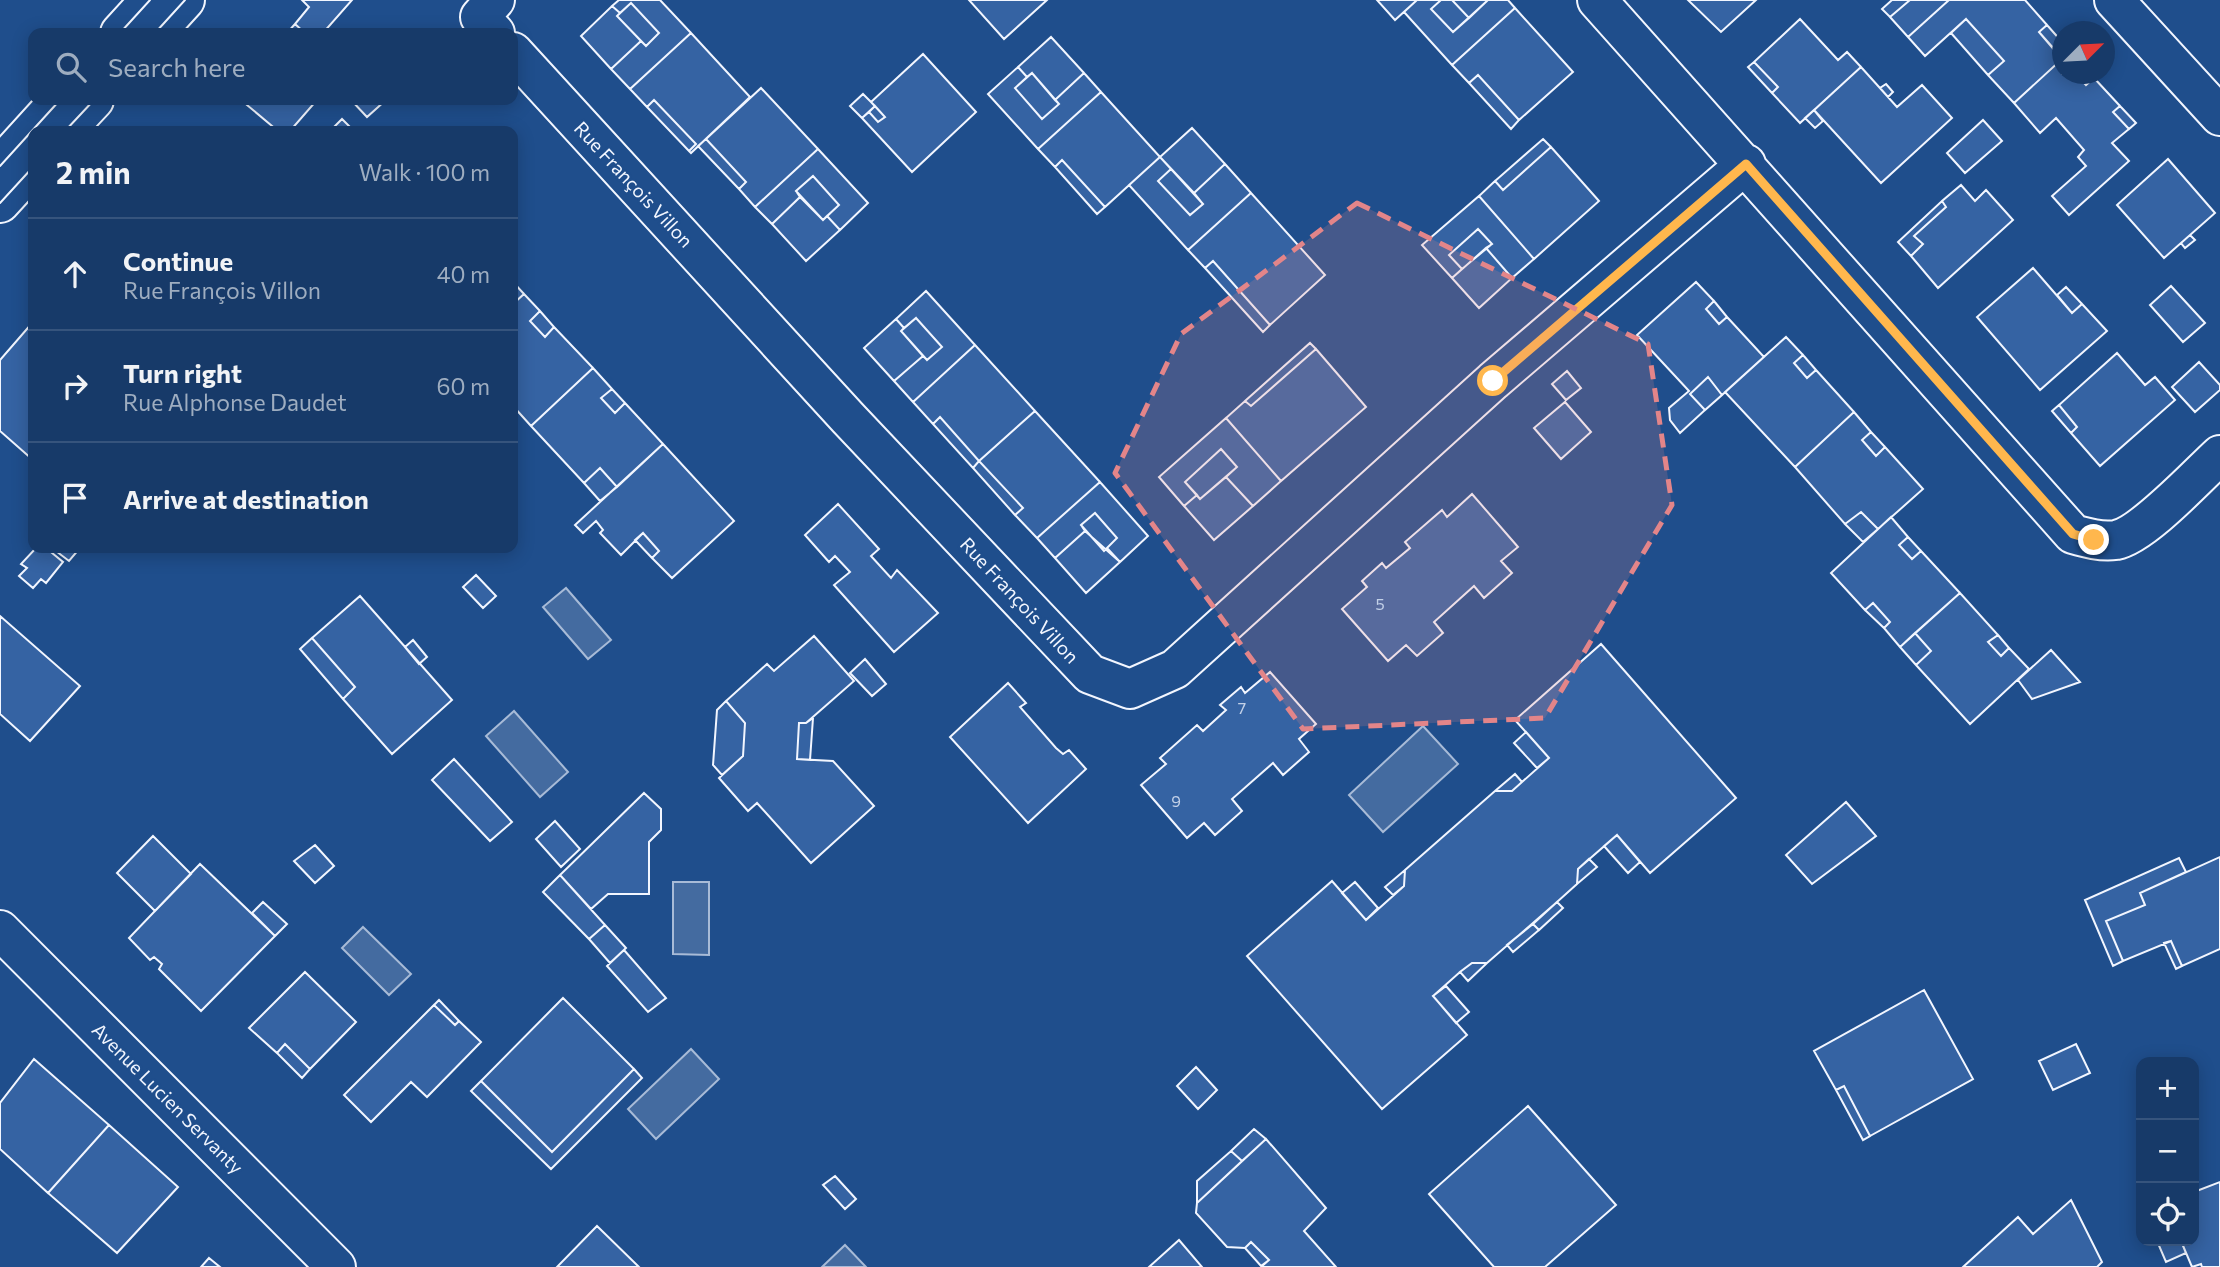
<!DOCTYPE html>
<html lang="en">
<head>
<meta charset="utf-8">
<style>
  :root { --surface:#173a69; --page:#244571; --text:#f1f3f6; --muted:#9eadc0; --line:#36547d }
  body { margin:0; font-family:Commissioner,sans-serif; background:var(--page); color:var(--text) }
  .controls { position:absolute; right:21px; bottom:21px; display:grid; overflow:hidden; border-radius:14px; box-shadow:0 4px 18px #0003 }
  .controls button { width:63px; height:63px; display:grid; place-items:center; padding:0; border:0; border-bottom:2px solid var(--line); background:var(--surface); color:var(--text); font:35px sans-serif }
  .compass { position:absolute; left:2052px; top:21px; width:63px; height:63px; border-radius:50%; background:var(--surface); box-shadow:0 4px 18px #0003; rotate:66deg }
  .stop { position:absolute; width:21px; height:21px; margin:-16px; border:5px solid #ffb74d; border-radius:50%; background:#fff }
  .stop.end { background:#ffb74d; border-color:#fff; box-shadow:0 2px 7px #0008 }
  .list { margin:0; padding:0; list-style:none }
  h2 { display:flex; justify-content:space-between; align-items:center; height:91px; margin:0; padding:0 28px; font-size:30px }
  h2 small { font-size:23px; font-weight:400; color:var(--muted) }
  .list li { display:grid; grid-template-columns:46px 1fr auto; gap:21px; align-items:center; box-sizing:border-box; height:112px; padding:0 28px; border-top:2px solid var(--line) }
  .list b { display:block; font-size:26px; white-space:nowrap }
  .list p { margin:0; font-size:23px; white-space:nowrap; color:var(--muted) }
  .list em { font-size:23px; font-style:normal; color:var(--muted) }
  .icon { flex:none; width:38px; height:38px; fill:none; stroke:currentColor; stroke-width:2; stroke-linecap:round; stroke-linejoin:round }
  .map { position:relative; flex:none; width:2220px; height:1267px; overflow:hidden }
  .search { position:absolute; background:var(--surface); box-shadow:0 4px 18px #0003; left:28px; top:28px; width:490px; height:77px; display:flex; align-items:center; gap:18px; box-sizing:border-box; padding:0 24px; border-radius:14px; color:var(--muted); font-size:26px }
  .panel { position:absolute; background:var(--surface); box-shadow:0 4px 18px #0003; left:28px; top:126px; width:490px; height:427px; border-radius:14px }
  .map>svg:first-child { display:block }
  .water { fill:#446ba0; stroke:#a8bbd7; stroke-width:2 }
  .building { fill:#3563a3; stroke:#f2f6ff; stroke-width:2 }
  .lines { fill:none; stroke-linecap:round; stroke-linejoin:round }
  .minor-casing { stroke:#f2f6ff; stroke-width:42 }
  .minor { stroke:#1f4e8c; stroke-width:38 }
  .tram { stroke:#f2f6ff; stroke-width:2 }
  .route { stroke:#ffb74d; stroke-width:9 }
  .marked { fill:#e38589; fill-opacity:0.2; stroke:#e38589; stroke-width:5; stroke-dasharray:14 9; stroke-linejoin:round }
  .labels { text-anchor:middle; dominant-baseline:central; stroke-width:5; stroke-linejoin:round; paint-order:stroke }
  .number-label { font-size:16px; fill:#c3d1e8 }
  .street-label { font-size:19px; fill:#f2f6ff; stroke:#1f4e8c }
</style>
</head>
<body>
<div class="map">
<svg width="2220" height="1267" viewBox="0 0 2220 1267">
  <rect width="100%" height="100%" fill="#1f4e8c"/>
  <path class="water" d="M 566,588 L 611,640 L 588,659 L 543,607 Z
    M 514,711 L 568,772 L 540,797 L 486,736 Z
    M 1423,726 L 1458,764 L 1383,832 L 1349,795 Z
    M 673,882 L 709,882 L 709,955 L 673,954 Z
    M 363,927 L 411,974 L 389,995 L 342,948 Z
    M 691,1049 L 719,1079 L 656,1139 L 628,1109 Z
    M 845,1245 L 866,1267 L 822,1267 Z"/>
  <path class="building" d="M 302,0 L 352,0 L 323,33 L 305,33 L 295,24 L 309,7 Z
    M 619,0 L 660,0 L 691,33 L 630,89 L 611,69 L 641,41 L 646,46 L 659,33 L 631,3 L 620,13 L 612,6 Z
    M 969,0 L 1047,0 L 1004,39 Z
    M 1377,0 L 1417,0 L 1395,20 Z
    M 1417,0 L 1441,0 L 1431,9 L 1453,32 L 1488,0 L 1508,0 L 1515,8 L 1452,65 L 1404,12 Z
    M 1441,0 L 1452,0 L 1469,18 L 1453,32 L 1431,9 Z
    M 1452,0 L 1488,0 L 1469,18 Z
    M 1688,0 L 1756,0 L 1721,32 Z
    M 1892,0 L 1910,0 L 1890,17 L 1882,9 Z
    M 1910,0 L 1949,0 L 1908,37 L 1890,17 Z
    M 1949,0 L 2025,0 L 2047,25 L 2039,32 L 2062,59 L 2014,103 L 1988,75 L 2004,61 L 1966,19 L 1925,56 L 1908,37 Z
    M 631,3 L 659,33 L 646,46 L 617,16 Z
    M 612,6 L 620,13 L 617,16 L 641,41 L 611,69 L 581,36 Z
    M 1515,8 L 1573,72 L 1519,120 L 1478,75 L 1469,83 L 1452,65 Z
    M 1800,19 L 1838,60 L 1847,52 L 1861,67 L 1800,123 L 1772,93 L 1778,87 L 1754,62 Z
    M 1966,19 L 2004,61 L 1988,75 L 1951,33 Z
    M 295,24 L 305,33 L 287,33 Z
    M 2047,25 L 2062,42 L 2062,58 L 2039,32 Z
    M 691,33 L 750,97 L 691,153 L 689,151 L 696,144 L 654,100 L 647,107 L 630,89 Z
    M 1051,37 L 1084,73 L 1055,100 L 1032,73 L 1027,77 L 1018,67 Z
    M 923,54 L 976,112 L 912,172 L 862,118 L 869,112 L 878,122 L 885,117 L 871,102 Z
    M 2062,59 L 2062,74 L 2076,74 L 2086,85 L 2094,78 L 2120,106 L 2113,112 L 2129,129 L 2112,143 L 2129,161 L 2069,215 L 2052,196 L 2086,166 L 2078,157 L 2084,150 L 2056,118 L 2040,133 L 2014,103 Z
    M 1754,62 L 1778,87 L 1772,93 L 1748,67 Z
    M 1018,67 L 1027,77 L 1015,88 L 1042,119 L 1059,104 L 1055,100 L 1084,73 L 1101,92 L 1038,149 L 988,94 Z
    M 1861,67 L 1897,107 L 1922,85 L 1952,118 L 1881,183 L 1814,110 Z
    M 1032,73 L 1059,104 L 1042,119 L 1015,88 Z
    M 2076,74 L 2090,74 L 2094,78 L 2086,85 Z
    M 1478,75 L 1519,120 L 1511,129 L 1469,83 Z
    M 1886,84 L 1893,92 L 1888,97 L 1880,88 Z
    M 761,88 L 818,149 L 755,207 L 739,189 L 746,182 L 706,139 Z
    M 1101,92 L 1160,157 L 1105,207 L 1062,160 L 1055,167 L 1038,149 Z
    M 863,94 L 875,106 L 862,118 L 850,106 Z
    M 241,100 L 317,100 L 290,131 L 278,131 Z
    M 351,100 L 386,100 L 367,117 Z
    M 654,100 L 696,144 L 689,151 L 647,107 Z
    M 875,106 L 885,117 L 878,122 L 869,112 Z
    M 2120,106 L 2136,123 L 2129,129 L 2113,112 Z
    M 1814,110 L 1823,121 L 1815,128 L 1805,118 Z
    M 342,119 L 354,131 L 330,131 Z
    M 1983,120 L 2002,141 L 1965,173 L 1947,153 Z
    M 1192,128 L 1225,164 L 1194,193 L 1160,157 Z
    M 706,139 L 746,182 L 739,189 L 698,146 Z
    M 1543,139 L 1551,147 L 1503,190 L 1495,181 Z
    M 1551,147 L 1599,201 L 1534,259 L 1479,196 L 1495,181 L 1503,190 Z
    M 818,149 L 868,203 L 840,230 L 827,216 L 839,205 L 813,176 L 796,191 L 800,197 L 772,224 L 755,207 Z
    M 1160,157 L 1171,169 L 1158,181 L 1190,215 L 1203,204 L 1194,193 L 1225,164 L 1251,193 L 1188,250 L 1129,185 Z
    M 2168,159 L 2215,213 L 2164,258 L 2117,205 Z
    M 1062,160 L 1105,207 L 1097,214 L 1055,167 Z
    M 1171,169 L 1203,204 L 1190,215 L 1158,181 Z
    M 813,176 L 839,205 L 823,220 L 796,191 Z
    M 1961,185 L 1975,201 L 1986,190 L 2013,220 L 1938,288 L 1911,256 L 1923,244 L 1914,236 L 1946,207 L 1942,201 Z
    M 1251,193 L 1325,275 L 1270,325 L 1213,261 L 1205,268 L 1188,250 Z
    M 1479,196 L 1534,259 L 1512,278 L 1486,248 L 1492,244 L 1478,229 L 1449,255 L 1462,269 L 1452,278 L 1422,245 Z
    M 800,197 L 823,220 L 827,216 L 840,230 L 806,261 L 772,224 Z
    M 1942,201 L 1946,207 L 1914,236 L 1923,244 L 1911,256 L 1898,242 Z
    M 1478,229 L 1492,244 L 1462,269 L 1449,255 Z
    M 2190,235 L 2195,240 L 2185,248 L 2181,243 Z
    M 1486,248 L 1512,278 L 1479,308 L 1452,278 Z
    M 1213,261 L 1270,325 L 1263,332 L 1205,268 Z
    M 2033,268 L 2072,313 L 2082,304 L 2107,331 L 2040,390 L 1977,317 Z
    M 513,282 L 524,294 L 513,304 Z
    M 1696,282 L 1714,301 L 1706,309 L 1719,324 L 1727,317 L 1764,357 L 1722,395 L 1708,377 L 1690,394 L 1705,410 L 1680,433 L 1670,420 L 1669,408 L 1689,391 L 1637,335 Z
    M 2171,286 L 2205,323 L 2183,342 L 2150,305 Z
    M 2066,287 L 2082,304 L 2072,313 L 2057,295 Z
    M 926,291 L 975,345 L 913,402 L 894,381 L 923,356 L 927,360 L 942,347 L 916,318 L 904,328 L 896,319 Z
    M 524,294 L 540,311 L 530,321 L 545,337 L 554,327 L 593,368 L 531,426 L 513,406 L 513,304 Z
    M 1714,301 L 1727,317 L 1719,324 L 1706,309 Z
    M 540,311 L 554,327 L 545,337 L 530,321 Z
    M 916,318 L 942,347 L 927,360 L 901,331 Z
    M 896,319 L 904,328 L 901,331 L 923,356 L 894,381 L 864,348 Z
    M 33,322 L 33,460 L 0,431 L 0,360 Z
    M 1786,337 L 1803,355 L 1794,363 L 1807,378 L 1816,370 L 1854,412 L 1795,467 L 1725,392 Z
    M 1310,343 L 1316,349 L 1251,406 L 1245,401 Z
    M 975,345 L 1035,411 L 979,461 L 940,417 L 933,424 L 913,402 Z
    M 1316,349 L 1366,407 L 1281,481 L 1226,418 L 1245,401 L 1251,406 Z
    M 2117,353 L 2145,385 L 2155,377 L 2175,400 L 2100,466 L 2071,433 L 2077,427 L 2059,405 Z
    M 1803,355 L 1816,370 L 1807,378 L 1794,363 Z
    M 2199,362 L 2220,385 L 2220,390 L 2195,412 L 2172,387 Z
    M 593,368 L 612,389 L 601,398 L 615,413 L 625,403 L 663,444 L 617,487 L 600,468 L 584,483 L 531,426 Z
    M 1567,371 L 1581,388 L 1566,400 L 1552,384 Z
    M 1708,377 L 1722,395 L 1705,410 L 1690,394 Z
    M 612,389 L 625,403 L 615,413 L 601,398 Z
    M 1565,402 L 1591,432 L 1561,459 L 1534,428 Z
    M 2059,405 L 2077,427 L 2071,433 L 2052,411 Z
    M 1035,411 L 1100,482 L 1037,538 L 1015,515 L 1023,508 L 979,461 Z
    M 1854,412 L 1871,432 L 1862,440 L 1876,456 L 1885,447 L 1923,489 L 1878,529 L 1861,512 L 1845,524 L 1795,467 Z
    M 940,417 L 979,461 L 973,468 L 933,424 Z
    M 1226,418 L 1281,481 L 1253,506 L 1226,477 L 1237,467 L 1221,449 L 1185,482 L 1197,495 L 1184,506 L 1159,477 Z
    M 1871,432 L 1885,447 L 1876,456 L 1862,440 Z
    M 663,444 L 734,521 L 672,578 L 652,558 L 659,551 L 643,533 L 621,555 L 600,533 L 603,530 L 596,521 L 583,533 L 575,525 Z
    M 1221,449 L 1237,467 L 1200,499 L 1185,482 Z
    M 979,461 L 1023,508 L 1015,515 L 973,468 Z
    M 600,468 L 617,487 L 600,501 L 584,483 Z
    M 1226,477 L 1253,506 L 1214,540 L 1184,506 L 1197,495 L 1200,499 Z
    M 1100,482 L 1148,536 L 1120,562 L 1107,548 L 1117,538 L 1095,513 L 1081,525 L 1085,531 L 1055,558 L 1037,538 Z
    M 1472,494 L 1518,547 L 1501,561 L 1512,573 L 1484,598 L 1474,586 L 1434,622 L 1443,633 L 1417,656 L 1406,645 L 1388,661 L 1342,609 L 1367,587 L 1362,581 L 1382,563 L 1386,568 L 1410,548 L 1405,542 L 1442,510 L 1447,517 Z
    M 838,504 L 879,549 L 871,556 L 891,578 L 897,570 L 938,613 L 894,652 L 834,585 L 850,572 L 835,556 L 829,562 L 805,535 Z
    M 1861,512 L 1878,529 L 1863,542 L 1845,524 Z
    M 1095,513 L 1117,538 L 1104,551 L 1081,525 Z
    M 1891,517 L 1908,537 L 1899,545 L 1912,559 L 1921,551 L 1960,593 L 1900,647 L 1884,628 L 1890,622 L 1873,603 L 1865,610 L 1831,573 Z
    M 1085,531 L 1120,562 L 1086,593 L 1055,558 Z
    M 643,533 L 659,551 L 652,558 L 635,540 Z
    M 1908,537 L 1921,551 L 1912,559 L 1899,545 Z
    M 36,548 L 46,548 L 63,562 L 46,583 L 41,579 L 33,588 L 19,576 L 27,568 L 21,564 Z
    M 52,548 L 80,548 L 69,561 Z
    M 476,575 L 496,596 L 483,608 L 463,587 Z
    M 1960,593 L 1998,635 L 1988,642 L 2001,656 L 2009,648 L 2029,669 L 1970,724 L 1916,665 L 1931,651 L 1915,633 Z
    M 360,596 L 452,700 L 392,754 L 343,699 L 355,687 L 312,638 Z
    M 1873,603 L 1890,622 L 1884,628 L 1865,610 Z
    M 0,616 L 80,686 L 30,741 L 0,714 Z
    M 1915,633 L 1931,651 L 1916,665 L 1900,647 Z
    M 1998,635 L 2009,648 L 2001,656 L 1988,642 Z
    M 814,636 L 854,681 L 806,723 L 799,723 L 797,759 L 833,761 L 874,806 L 811,863 L 757,803 L 748,811 L 719,778 L 743,756 L 745,723 L 726,701 L 767,664 L 774,671 Z
    M 312,638 L 355,687 L 343,699 L 300,649 Z
    M 413,640 L 427,657 L 419,664 L 405,647 Z
    M 1601,644 L 1736,798 L 1650,873 L 1617,835 L 1578,869 L 1577,884 L 1557,902 L 1487,963 L 1472,963 L 1460,972 L 1433,996 L 1467,1035 L 1382,1109 L 1247,956 L 1332,881 L 1366,920 L 1404,886 L 1405,870 L 1495,791 L 1512,791 L 1522,782 L 1549,758 L 1515,720 Z
    M 2051,650 L 2080,682 L 2032,699 L 2018,680 Z
    M 865,659 L 886,684 L 872,696 L 850,673 Z
    M 1270,672 L 1316,724 L 1299,739 L 1309,752 L 1283,775 L 1273,763 L 1232,799 L 1242,811 L 1215,835 L 1204,823 L 1187,838 L 1141,785 L 1166,764 L 1160,758 L 1197,725 L 1203,731 L 1226,710 L 1220,705 L 1241,687 L 1245,693 Z
    M 1008,683 L 1026,703 L 1020,707 L 1056,748 L 1063,754 L 1069,750 L 1086,769 L 1028,823 L 950,737 Z
    M 726,701 L 745,723 L 743,756 L 722,775 L 713,765 L 717,710 Z
    M 813,718 L 810,760 L 797,759 L 799,723 L 806,723 Z
    M 1526,732 L 1549,758 L 1537,768 L 1514,743 Z
    M 454,759 L 512,822 L 490,841 L 432,780 Z
    M 1515,774 L 1522,782 L 1512,791 L 1495,791 Z
    M 644,793 L 661,809 L 661,830 L 649,842 L 649,894 L 608,894 L 591,909 L 560,875 Z
    M 1846,802 L 1876,836 L 1812,884 L 1786,855 Z
    M 555,821 L 580,849 L 561,867 L 536,839 Z
    M 1617,835 L 1640,862 L 1628,873 L 1604,846 Z
    M 153,836 L 191,874 L 155,911 L 117,873 Z
    M 315,845 L 334,866 L 315,883 L 294,861 Z
    M 2220,857 L 2220,949 L 2182,966 L 2171,941 L 2123,961 L 2106,921 L 2145,905 L 2140,893 Z
    M 2179,858 L 2186,872 L 2140,893 L 2145,905 L 2106,921 L 2123,961 L 2113,966 L 2085,900 Z
    M 1589,859 L 1597,867 L 1577,884 L 1578,869 Z
    M 200,864 L 275,936 L 201,1011 L 159,969 L 162,964 L 154,957 L 150,960 L 129,938 Z
    M 1405,870 L 1404,886 L 1393,895 L 1385,887 Z
    M 560,875 L 605,925 L 589,939 L 543,892 Z
    M 1355,882 L 1378,908 L 1366,920 L 1342,893 Z
    M 263,902 L 287,924 L 275,936 L 252,913 Z
    M 1557,902 L 1563,908 L 1539,930 L 1533,924 Z
    M 1533,924 L 1539,930 L 1513,952 L 1507,945 Z
    M 605,925 L 626,948 L 610,963 L 589,939 Z
    M 2171,941 L 2182,966 L 2176,969 L 2164,943 Z
    M 624,950 L 666,998 L 648,1012 L 607,966 Z
    M 1472,963 L 1487,963 L 1468,981 L 1460,972 Z
    M 305,972 L 356,1022 L 310,1069 L 285,1044 L 277,1053 L 249,1028 Z
    M 1446,986 L 1469,1012 L 1456,1023 L 1433,996 Z
    M 1924,990 L 1973,1079 L 1870,1136 L 1844,1086 L 1836,1090 L 1814,1051 Z
    M 563,998 L 634,1069 L 552,1152 L 481,1081 Z
    M 439,1000 L 459,1021 L 455,1025 L 434,1005 Z
    M 434,1005 L 455,1025 L 459,1021 L 481,1042 L 427,1097 L 411,1082 L 371,1122 L 344,1095 Z
    M 285,1044 L 310,1069 L 302,1078 L 277,1053 Z
    M 2076,1044 L 2090,1073 L 2053,1090 L 2039,1061 Z
    M 34,1059 L 109,1125 L 48,1193 L 0,1149 L 0,1103 Z
    M 1196,1067 L 1217,1090 L 1198,1109 L 1177,1086 Z
    M 634,1069 L 642,1078 L 551,1169 L 471,1091 L 481,1081 L 552,1152 Z
    M 1844,1086 L 1870,1136 L 1863,1140 L 1836,1090 Z
    M 1528,1106 L 1616,1205 L 1545,1267 L 1494,1267 L 1429,1194 Z
    M 109,1125 L 178,1187 L 117,1253 L 48,1193 Z
    M 1254,1129 L 1266,1139 L 1242,1161 L 1231,1151 Z
    M 1266,1139 L 1326,1208 L 1304,1231 L 1336,1267 L 1261,1267 L 1269,1260 L 1251,1242 L 1245,1248 L 1227,1247 L 1196,1213 L 1197,1203 Z
    M 1231,1151 L 1242,1161 L 1197,1203 L 1197,1181 Z
    M 835,1176 L 856,1199 L 845,1209 L 823,1185 Z
    M 2220,1182 L 2220,1267 L 2202,1267 L 2201,1264 L 2192,1267 L 2181,1241 L 2194,1241 L 2194,1192 Z
    M 2071,1200 L 2102,1262 L 2097,1267 L 1963,1267 L 2018,1217 L 2033,1234 Z
    M 597,1226 L 639,1267 L 557,1267 Z
    M 1179,1240 L 1202,1267 L 1149,1267 Z
    M 2157,1241 L 2181,1241 L 2186,1253 L 2166,1262 Z
    M 1251,1242 L 1269,1260 L 1261,1266 L 1245,1248 Z
    M 209,1258 L 220,1267 L 201,1267 Z"/>
  <g class="lines">
    <defs>
      <path id="minor" d="M 1597,0 L 2073,534 C 2087,538 2101,542 2116,540 C 2143,535 2198,475 2220,455
        M 2114,0 L 2220,116
        M 120,33 L 150,0
        M 155,33 L 185,0
        M 495,33 L 480,17 L 495,0
        M 513,52 L 848,418 L 1090,674 L 1130,689 L 1175,669 L 1493,381 L 1746,164
        M 65,131 L 94,100
        M 0,166 L 60,100
        M 0,203 L 33,167
        M 0,930 L 336,1267"/>
    </defs>
    <use href="#minor" class="minor-casing"/>
    <use href="#minor" class="minor"/>
    <path class="tram" d="M 120,33 L 150,0
      M 155,33 L 185,0
      M 65,131 L 94,100
      M 0,166 L 60,100
      M 0,203 L 33,167"/>
  </g>
  <g class="lines">
    <path class="route" d="M 1493,381 L 1746,164 L 2073,534 L 2094,540"/>
  </g>
  <path class="marked" d="M 1357,203 L 1648,344 L 1672,505 L 1545,718 L 1303,729 L 1115,473 L 1181,334 Z"/>
  <g class="labels">
    <g class="number-label">
      <text x="1380" y="603">5</text>
      <text x="1242" y="707">7</text>
      <text x="1176" y="800">9</text>
    </g>
    <g class="street-label">
      <text transform="translate(634 184) rotate(47)">Rue François Villon</text>
      <text transform="translate(1020 600) rotate(47)">Rue François Villon</text>
      <text transform="translate(168 1098) rotate(45)">Avenue Lucien Servanty</text>
    </g>
  </g>
</svg>
<div class="controls">
<button>+</button>
<button>−</button>
<button><svg class="icon" aria-label="locate" viewBox="0 0 24 24"><circle cx="12" cy="12" r="6"/><path d="M12 2v4M12 18v4M2 12h4M18 12h4"/></svg></button>
</div>
<svg class="compass" viewBox="-18 -18 36 36"><path d="M0-13l5 13h-10z" fill="#e53935"/><path d="M0 13l5-13h-10z" fill="#9eadc0"/></svg>
<div class="stop" style="left:1493px;top:381px"></div>
<div class="stop end" style="left:2094px;top:540px"></div>
<div class="search"><svg class="icon" aria-label="search" viewBox="0 0 24 24"><circle cx="10" cy="10" r="6"/><path d="M15 15l6 6"/></svg>Search here</div>
<section class="panel">
<h2>2 min<small>Walk · 100 m</small></h2>
<ul class="list">
<li><svg class="icon" aria-label="ahead" viewBox="0 0 24 24"><path d="M12 20V5M6 11l6-6 6 6"/></svg><div><b>Continue</b><p>Rue François Villon</p></div><em>40 m</em></li>
<li><svg class="icon" aria-label="right" viewBox="0 0 24 24"><path d="M7 20v-9h11M14 6l5 5-5 5"/></svg><div><b>Turn right</b><p>Rue Alphonse Daudet</p></div><em>60 m</em></li>
<li><svg class="icon" aria-label="arrive" viewBox="0 0 24 24"><path d="M6 21V4h12l-3 4 3 4H6"/></svg><div><b>Arrive at destination</b></div></li>
</ul>
</section>
</div>
</body>
</html>
